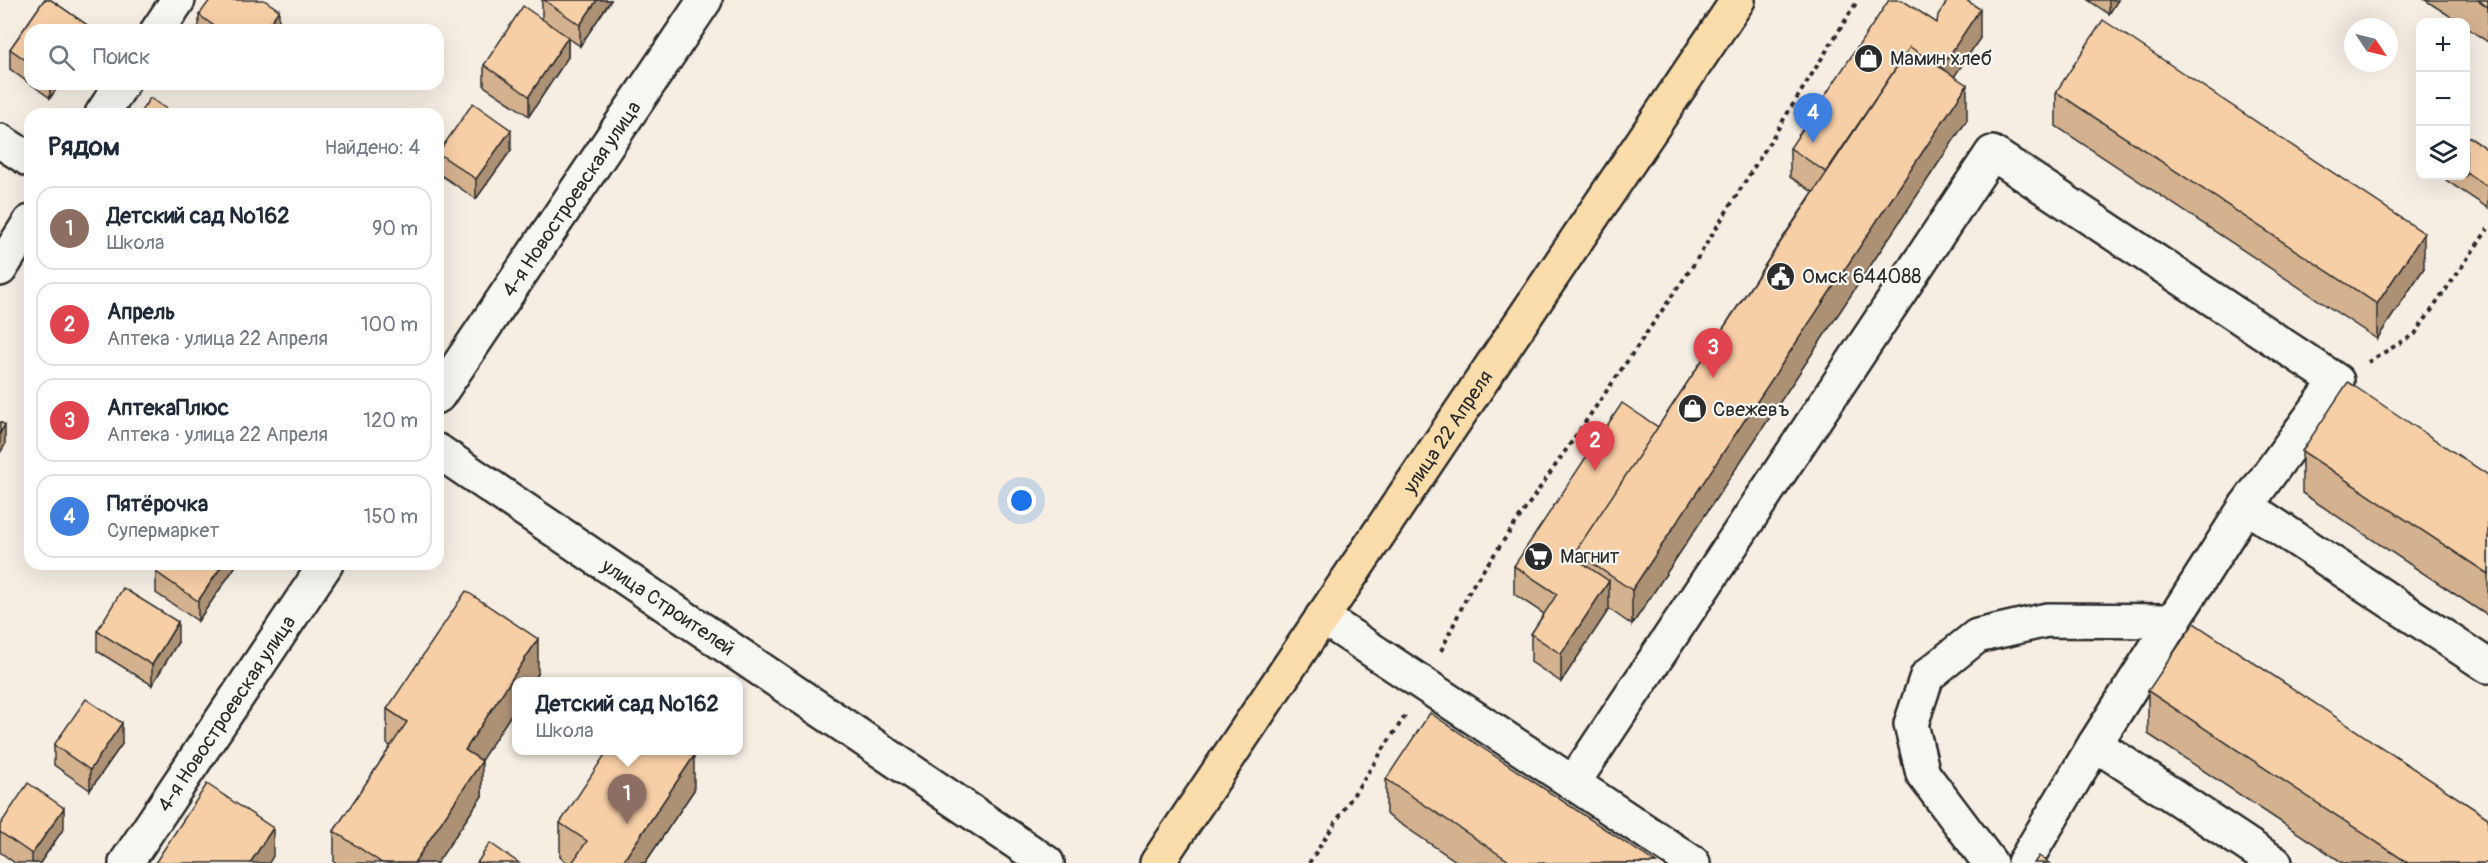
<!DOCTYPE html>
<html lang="ru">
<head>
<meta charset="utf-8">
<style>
  :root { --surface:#fff; --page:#f2f2f3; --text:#1f2937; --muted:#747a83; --line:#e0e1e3; --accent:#2b2b2b }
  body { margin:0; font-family:Pangolin,sans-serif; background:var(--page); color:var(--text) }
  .controls { position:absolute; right:18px; top:18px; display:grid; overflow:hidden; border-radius:12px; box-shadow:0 6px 24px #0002 }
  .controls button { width:54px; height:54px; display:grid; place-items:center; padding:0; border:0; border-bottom:2px solid var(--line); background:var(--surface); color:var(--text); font:30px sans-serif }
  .compass { position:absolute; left:2344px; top:18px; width:54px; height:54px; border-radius:50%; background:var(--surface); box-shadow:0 6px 24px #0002; rotate:125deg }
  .you { position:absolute; left:1022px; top:501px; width:21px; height:21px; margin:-15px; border:4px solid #fff; border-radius:50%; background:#1a73e8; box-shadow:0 0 0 9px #1a73e833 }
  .badge { display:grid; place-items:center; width:39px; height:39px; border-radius:50%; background:var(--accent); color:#fff; font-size:20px; font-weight:700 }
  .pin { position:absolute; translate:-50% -50px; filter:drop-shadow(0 2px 3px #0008) }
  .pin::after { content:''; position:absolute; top:32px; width:21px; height:18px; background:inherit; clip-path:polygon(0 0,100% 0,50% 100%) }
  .popup { position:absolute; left:512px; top:677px; width:231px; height:78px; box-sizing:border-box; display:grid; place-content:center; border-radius:12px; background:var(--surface); filter:drop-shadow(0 2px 4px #0005); font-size:20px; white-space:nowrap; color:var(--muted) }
  .popup b { font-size:22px; color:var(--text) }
  .popup::after { content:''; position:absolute; left:50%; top:100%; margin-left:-12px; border:12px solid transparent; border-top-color:var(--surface) }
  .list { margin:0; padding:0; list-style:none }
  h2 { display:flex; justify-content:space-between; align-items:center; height:78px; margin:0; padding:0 24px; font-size:26px }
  h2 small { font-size:20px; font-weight:400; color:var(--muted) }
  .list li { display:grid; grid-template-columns:39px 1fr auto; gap:18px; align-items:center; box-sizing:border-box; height:84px; margin:0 12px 12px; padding:0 12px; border:2px solid var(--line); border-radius:18px }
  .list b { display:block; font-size:22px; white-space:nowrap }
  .list p { margin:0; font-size:20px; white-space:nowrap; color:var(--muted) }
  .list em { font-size:20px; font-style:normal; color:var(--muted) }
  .icon { flex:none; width:33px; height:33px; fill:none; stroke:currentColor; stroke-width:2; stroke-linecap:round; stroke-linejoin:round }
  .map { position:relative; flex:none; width:2488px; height:863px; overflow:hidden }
  .search { position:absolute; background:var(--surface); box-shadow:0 6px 24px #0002; left:24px; top:24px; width:420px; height:66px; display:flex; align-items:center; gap:15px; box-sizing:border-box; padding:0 21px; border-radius:18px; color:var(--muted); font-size:22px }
  .panel { position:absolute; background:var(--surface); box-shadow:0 6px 24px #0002; left:24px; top:108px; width:420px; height:462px; border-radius:18px }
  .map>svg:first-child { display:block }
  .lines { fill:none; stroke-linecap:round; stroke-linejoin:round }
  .minor-casing { stroke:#2b2b2b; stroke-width:38 }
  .major-casing { stroke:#2b2b2b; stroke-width:38 }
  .path { stroke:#2b2b2b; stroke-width:4; stroke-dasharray:4.5 4.5; stroke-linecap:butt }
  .minor { stroke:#f6f6f2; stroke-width:33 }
  .major { stroke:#fbddab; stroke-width:33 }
  .wall { fill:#d4b290; stroke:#2b2b2b; stroke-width:1.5 }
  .shaded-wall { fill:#ad9175; stroke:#2b2b2b; stroke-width:1.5 }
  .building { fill:#f7cfa7; stroke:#2b2b2b; stroke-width:1.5 }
  .labels { text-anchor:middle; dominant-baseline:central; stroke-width:4.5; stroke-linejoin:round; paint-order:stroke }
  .poi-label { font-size:20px; fill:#2b2b2b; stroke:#f6f6f2; text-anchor:start }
  .street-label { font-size:20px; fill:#2b2b2b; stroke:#f6f6f2 }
</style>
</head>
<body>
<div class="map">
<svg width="2488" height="863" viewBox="0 0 2488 863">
  <rect width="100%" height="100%" fill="#f6eee3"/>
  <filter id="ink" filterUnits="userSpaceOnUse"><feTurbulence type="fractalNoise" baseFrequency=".0167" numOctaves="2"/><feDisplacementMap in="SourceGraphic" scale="12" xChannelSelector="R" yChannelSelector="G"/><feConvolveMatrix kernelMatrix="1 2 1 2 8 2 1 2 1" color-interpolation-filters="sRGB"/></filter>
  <g filter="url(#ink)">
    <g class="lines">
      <defs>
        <g id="minor">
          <path d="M 158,30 L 178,0"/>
          <path d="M 102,114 L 122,84"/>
          <path d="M 0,141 L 30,160"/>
          <path d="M 0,269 L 30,222"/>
          <path id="s1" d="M 438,396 L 705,0"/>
          <path id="s2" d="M 438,451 L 1047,863"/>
          <path d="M 2246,506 L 2488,666"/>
          <path d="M 1322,617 L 1573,783"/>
          <path d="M 2095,744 L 2275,863"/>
          <path id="s3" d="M 126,863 L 326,564"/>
          <path d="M 1693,863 L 1573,783 L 1992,153 L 2337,381 L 2246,506 L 2095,744 L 2024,863"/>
          <path d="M 1990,863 L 1923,774 L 1911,724 L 1927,676 L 1977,636 L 2047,620 L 2174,621"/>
        </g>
        <g id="major">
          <path id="s4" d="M 1157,863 L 1738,0"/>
        </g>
      </defs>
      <use href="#minor" class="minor-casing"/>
      <use href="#major" class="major-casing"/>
      <path class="path" d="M 2368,362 L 2415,334 L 2488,229
        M 1441,651 L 1471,588 L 1692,267 L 1858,0
        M 1309,863 L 1405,716"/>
      <use href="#minor" class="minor"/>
      <use href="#major" class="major"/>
    </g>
    <path class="wall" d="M 44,0 L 51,0 L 87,25 L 87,30 L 30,30 L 30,84 L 10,69 L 10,49 Z
      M 542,0 L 611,0 L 580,46 L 568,38 L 568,57 L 529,116 L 484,86 L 484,65 L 542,19 Z
      M 2088,0 L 2118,0 L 2109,14 Z
      M 2425,0 L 2488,0 L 2488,42 L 2466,27 L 2466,22 L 2459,22 Z
      M 199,15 L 279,30 L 199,30 Z
      M 1937,23 L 1980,38 L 1954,76 L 1967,120 L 1632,625 L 1609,609 L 1561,682 L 1531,662 L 1531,634 L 1544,614 L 1514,594 L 1514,566 L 1658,427 L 1813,192 L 1790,177 L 1790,148 Z
      M 31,84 L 60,84 L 50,98 Z
      M 2056,92 L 2424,268 L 2377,339 L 2056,126 Z
      M 2466,135 L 2488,150 L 2488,208 L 2446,180 L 2446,176 L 2466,176 Z
      M 511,150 L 476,199 L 438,173 L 438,153 Z
      M 2302,451 L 2488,475 L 2488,616 L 2302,493 Z
      M 235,564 L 235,567 L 198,621 L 156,593 L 156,572 Z
      M 97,631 L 178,642 L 152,685 L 97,651 Z
      M 538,674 L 533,681 L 516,681 L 516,707 L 481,760 L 482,796 L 437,863 L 334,863 L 334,831 L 391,746 L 387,744 L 387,709 Z
      M 2148,691 L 2488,863 L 2343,863 L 2148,734 Z
      M 122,744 L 90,790 L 54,765 L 54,745 Z
      M 1386,779 L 1656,863 L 1459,863 L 1386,814 Z
      M 694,790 L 645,863 L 568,863 L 560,857 L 560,823 Z
      M 0,825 L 64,828 L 40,863 L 15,863 L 0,852 Z"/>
    <path class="shaded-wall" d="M 597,0 L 611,0 L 580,46 L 580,25 Z
      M 2109,0 L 2118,0 L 2109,14 Z
      M 1980,9 L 1980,38 L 1938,101 L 1938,72 Z
      M 279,10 L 279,30 L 265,30 Z
      M 568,37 L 568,57 L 529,116 L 529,96 Z
      M 50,84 L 60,84 L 50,98 Z
      M 1967,85 L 1967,120 L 1632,625 L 1632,590 Z
      M 511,130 L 511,150 L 476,199 L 476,179 Z
      M 2424,233 L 2424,268 L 2377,339 L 2377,304 Z
      M 5,425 L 5,445 L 0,453 L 0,433 Z
      M 223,564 L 235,564 L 235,567 L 198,621 L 198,601 Z
      M 1609,581 L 1609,609 L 1561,682 L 1561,654 Z
      M 178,622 L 178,642 L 152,685 L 152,665 Z
      M 538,639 L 538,674 L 533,681 L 516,681 L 516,707 L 465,785 L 465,750 Z
      M 122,723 L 122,744 L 90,790 L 90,770 Z
      M 694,756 L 694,790 L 645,863 L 622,863 Z
      M 482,761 L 482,796 L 437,863 L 414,863 Z
      M 64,808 L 64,828 L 40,863 L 32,863 L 32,854 Z
      M 273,828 L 273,856 L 269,863 L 250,863 Z"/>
    <path class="building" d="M 44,0 L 51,0 L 87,25 L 84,30 L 30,30 L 30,63 L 10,49 Z
      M 210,0 L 264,0 L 279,10 L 265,30 L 220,30 L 199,15 Z
      M 544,0 L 597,0 L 580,25 Z
      M 1889,0 L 1902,0 L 1937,23 L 1938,15 L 1948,0 L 1966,0 L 1980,9 L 1941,68 L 1910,47 L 1826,172 L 1790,148 Z
      M 2478,0 L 2488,0 L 2488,7 Z
      M 523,6 L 568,37 L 529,96 L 484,65 Z
      M 2103,20 L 2424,233 L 2377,304 L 2056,92 Z
      M 1910,47 L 1967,85 L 1632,590 L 1575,552 Z
      M 150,98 L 174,114 L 139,114 Z
      M 473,103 L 511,130 L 476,179 L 438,153 Z
      M 2466,135 L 2488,150 L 2488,187 L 2466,173 Z
      M 2348,382 L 2488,475 L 2488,574 L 2302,451 Z
      M 1622,403 L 1658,427 L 1575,552 L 1575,558 L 1609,581 L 1561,654 L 1531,634 L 1557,594 L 1514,566 Z
      M 0,422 L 5,425 L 0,433 Z
      M 162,564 L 223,564 L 198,601 L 156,572 Z
      M 123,588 L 178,622 L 152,665 L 97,631 Z
      M 466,591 L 538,639 L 465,750 L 482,761 L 414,863 L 382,863 L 334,831 L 407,722 L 387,709 Z
      M 2194,623 L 2488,818 L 2488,863 L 2408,863 L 2148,691 Z
      M 86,699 L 122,723 L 90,770 L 54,745 Z
      M 1430,713 L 1656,863 L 1512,863 L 1386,779 Z
      M 608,750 L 686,750 L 694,756 L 622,863 L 572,863 L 587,841 L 560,823 Z
      M 28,783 L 64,808 L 32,854 L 0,832 L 0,825 Z
      M 207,784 L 273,828 L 250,863 L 155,863 Z
      M 490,843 L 519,863 L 477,863 Z
      M 2039,856 L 2049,863 L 2034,863 Z"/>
  </g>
  <defs>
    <symbol id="shop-disc" viewBox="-11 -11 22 22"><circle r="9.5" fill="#2b2b2b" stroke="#f6f6f2"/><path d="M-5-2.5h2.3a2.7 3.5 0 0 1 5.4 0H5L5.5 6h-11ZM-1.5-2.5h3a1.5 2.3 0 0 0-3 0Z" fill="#fff"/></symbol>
    <symbol id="civic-disc" viewBox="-11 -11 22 22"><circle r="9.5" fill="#2b2b2b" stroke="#f6f6f2"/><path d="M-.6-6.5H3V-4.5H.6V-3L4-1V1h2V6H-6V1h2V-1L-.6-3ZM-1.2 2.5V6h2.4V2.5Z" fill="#fff"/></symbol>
    <symbol id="supermarket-disc" viewBox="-11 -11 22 22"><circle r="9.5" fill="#2b2b2b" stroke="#f6f6f2"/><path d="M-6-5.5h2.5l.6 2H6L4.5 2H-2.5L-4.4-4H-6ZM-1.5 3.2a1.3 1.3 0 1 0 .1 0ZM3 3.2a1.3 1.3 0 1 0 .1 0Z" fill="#fff"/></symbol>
  </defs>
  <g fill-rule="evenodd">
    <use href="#shop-disc" x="1852" y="42" width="33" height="33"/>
    <use href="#civic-disc" x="1764" y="260" width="33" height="33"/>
    <use href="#shop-disc" x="1676" y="392" width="33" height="33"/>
    <use href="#supermarket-disc" x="1522" y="540" width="33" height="33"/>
  </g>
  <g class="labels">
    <g class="poi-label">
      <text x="1890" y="58">Мамин хлеб</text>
      <text x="1802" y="276">Омск 644088</text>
      <text x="1713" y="409">Свежевъ</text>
      <text x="1560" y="556">Магнит</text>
    </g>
    <g class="street-label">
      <text stroke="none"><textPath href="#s1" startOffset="238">4-я Новостроевская улица</textPath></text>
      <text stroke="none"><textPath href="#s4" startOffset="520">улица 22 Апреля</textPath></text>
      <text stroke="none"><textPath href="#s2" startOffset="278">улица Строителей</textPath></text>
      <text stroke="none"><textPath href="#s3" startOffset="180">4-я Новостроевская улица</textPath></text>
    </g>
  </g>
</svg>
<div class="controls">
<button>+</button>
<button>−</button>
<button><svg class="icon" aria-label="layers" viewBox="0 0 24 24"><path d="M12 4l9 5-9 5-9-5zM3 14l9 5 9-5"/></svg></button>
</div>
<svg class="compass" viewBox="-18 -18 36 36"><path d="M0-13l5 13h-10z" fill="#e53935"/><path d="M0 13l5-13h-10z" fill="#747a83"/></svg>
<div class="you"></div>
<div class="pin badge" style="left:627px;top:824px;background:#8d6e63">1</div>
<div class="popup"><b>Детский сад №162</b>Школа</div>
<div class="pin badge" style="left:1595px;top:471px;background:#e0444e">2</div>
<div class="pin badge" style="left:1713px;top:378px;background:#e0444e">3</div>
<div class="pin badge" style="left:1813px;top:143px;background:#3f7fe0">4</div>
<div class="search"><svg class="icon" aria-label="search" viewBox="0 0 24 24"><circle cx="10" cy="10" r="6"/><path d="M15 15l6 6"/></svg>Поиск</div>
<section class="panel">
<h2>Рядом<small>Найдено: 4</small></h2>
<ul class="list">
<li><span class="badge" style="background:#8d6e63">1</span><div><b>Детский сад №162</b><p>Школа</p></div><em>90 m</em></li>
<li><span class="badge" style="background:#e0444e">2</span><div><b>Апрель</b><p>Аптека · улица 22 Апреля</p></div><em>100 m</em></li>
<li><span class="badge" style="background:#e0444e">3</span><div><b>АптекаПлюс</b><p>Аптека · улица 22 Апреля</p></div><em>120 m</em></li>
<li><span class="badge" style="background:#3f7fe0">4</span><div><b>Пятёрочка</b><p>Супермаркет</p></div><em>150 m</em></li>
</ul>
</section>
</div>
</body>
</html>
